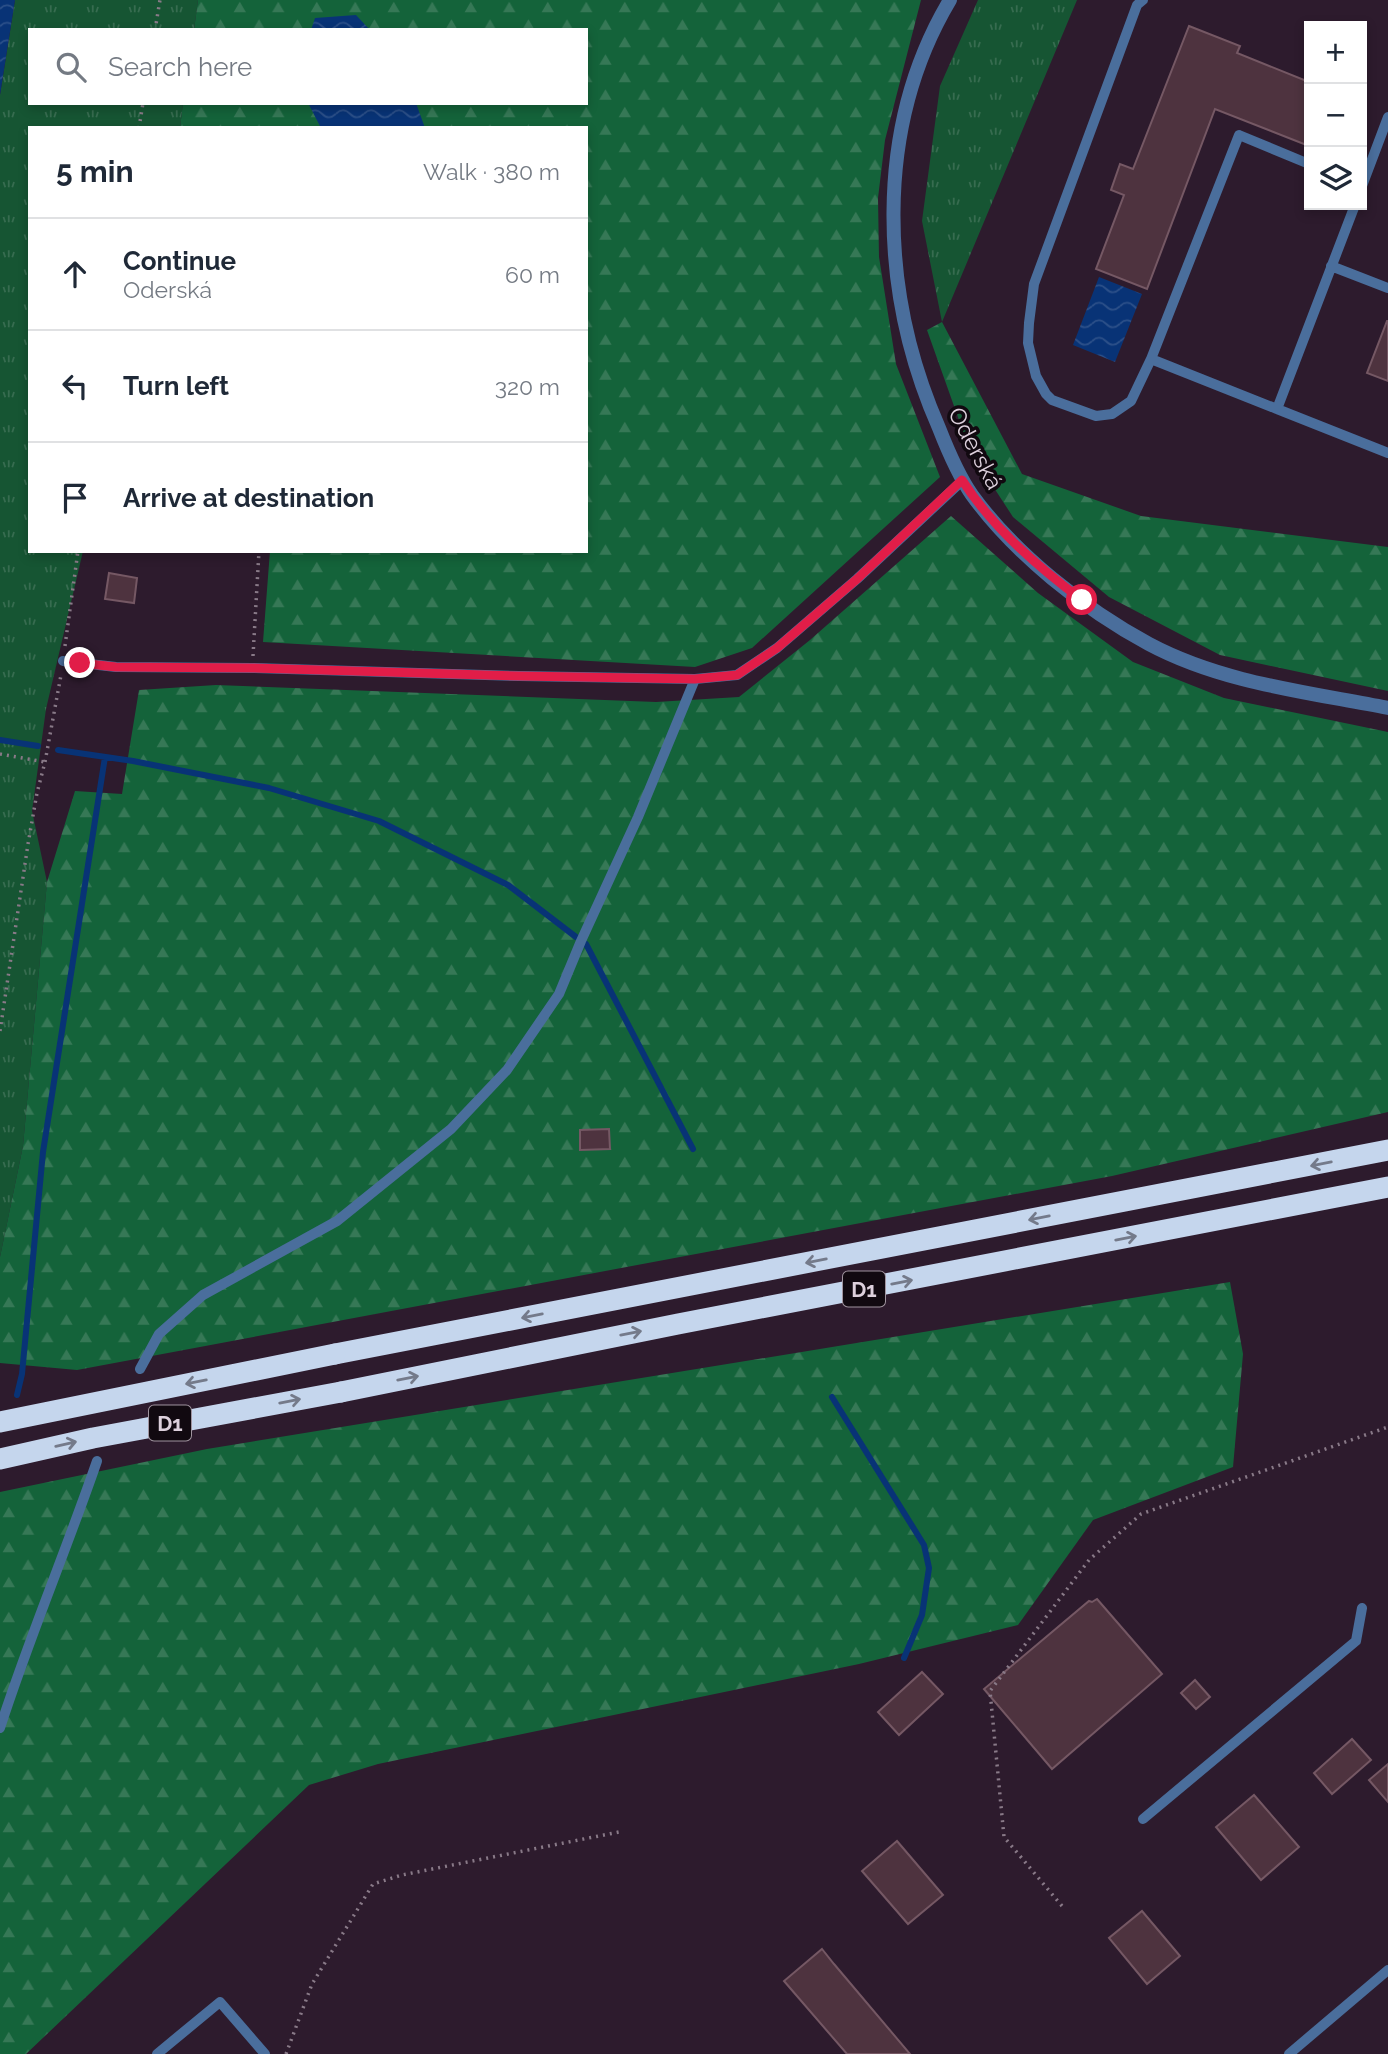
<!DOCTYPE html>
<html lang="en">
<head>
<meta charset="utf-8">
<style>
  :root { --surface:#fff; --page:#f6f6f7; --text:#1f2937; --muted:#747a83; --line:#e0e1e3 }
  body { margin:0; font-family:Raleway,sans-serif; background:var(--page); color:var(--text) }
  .controls { position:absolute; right:21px; top:21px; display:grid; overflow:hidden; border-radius:0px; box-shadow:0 4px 10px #0003 }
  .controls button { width:63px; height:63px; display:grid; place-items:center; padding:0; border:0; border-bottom:2px solid var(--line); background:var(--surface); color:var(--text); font:35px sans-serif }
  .stop { position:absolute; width:21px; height:21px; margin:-16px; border:5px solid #e11d48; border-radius:50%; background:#fff }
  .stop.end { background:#e11d48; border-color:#fff; box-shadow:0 2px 7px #0008 }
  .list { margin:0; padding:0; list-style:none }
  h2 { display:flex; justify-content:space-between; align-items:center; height:91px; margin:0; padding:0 28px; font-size:30px }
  h2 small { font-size:23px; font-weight:400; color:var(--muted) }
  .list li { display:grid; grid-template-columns:46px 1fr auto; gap:21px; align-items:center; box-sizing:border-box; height:112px; padding:0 28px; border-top:2px solid var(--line) }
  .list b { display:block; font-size:26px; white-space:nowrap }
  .list p { margin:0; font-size:23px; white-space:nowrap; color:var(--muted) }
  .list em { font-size:23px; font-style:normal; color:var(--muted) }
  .icon { flex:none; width:38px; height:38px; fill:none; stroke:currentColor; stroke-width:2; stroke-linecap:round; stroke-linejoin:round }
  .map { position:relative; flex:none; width:1388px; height:2054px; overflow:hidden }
  .search { position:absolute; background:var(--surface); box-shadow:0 4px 10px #0003; left:28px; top:28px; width:560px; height:77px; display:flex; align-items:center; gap:18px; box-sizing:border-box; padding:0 24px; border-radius:0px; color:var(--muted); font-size:26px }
  .panel { position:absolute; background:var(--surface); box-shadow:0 4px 10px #0003; left:28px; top:126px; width:560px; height:427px; border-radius:0px }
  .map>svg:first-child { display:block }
  .grass { fill:url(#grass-tufts) }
  .forest { fill:url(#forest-firs) }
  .water { fill:url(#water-waves) }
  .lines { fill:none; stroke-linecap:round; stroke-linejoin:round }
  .stream { stroke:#083376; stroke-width:6 }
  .building { fill:#4e333f; stroke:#755864; stroke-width:2 }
  .path { stroke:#897a88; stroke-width:3.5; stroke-dasharray:2 5; stroke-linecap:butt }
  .service { stroke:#4a6e9c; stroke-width:10 }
  .minor { stroke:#4a6e9c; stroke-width:14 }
  .motorway { stroke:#c5d6ed; stroke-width:21 }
  .motorway-bridge { stroke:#c5d6ed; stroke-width:21 }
  .oneway { stroke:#747a8a }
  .route { stroke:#e11d48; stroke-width:9 }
  .labels { text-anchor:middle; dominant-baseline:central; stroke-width:7; stroke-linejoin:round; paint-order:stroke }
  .shield { fill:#110910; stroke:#a0949f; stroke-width:2 }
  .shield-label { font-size:21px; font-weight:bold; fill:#ddd0dc }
  .street-label { font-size:23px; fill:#ddd0dc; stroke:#110910 }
</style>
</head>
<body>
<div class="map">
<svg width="1388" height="2054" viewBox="0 0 1388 2054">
  <defs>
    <pattern id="grass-tufts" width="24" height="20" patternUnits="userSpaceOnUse" patternTransform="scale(1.75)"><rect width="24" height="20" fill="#165533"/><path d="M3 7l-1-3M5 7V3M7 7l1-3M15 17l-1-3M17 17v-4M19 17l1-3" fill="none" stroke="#376c50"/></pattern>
    <pattern id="forest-firs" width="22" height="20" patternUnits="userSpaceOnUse" patternTransform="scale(1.75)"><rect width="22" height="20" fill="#14633a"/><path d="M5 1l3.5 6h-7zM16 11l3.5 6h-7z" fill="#367856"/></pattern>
    <pattern id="water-waves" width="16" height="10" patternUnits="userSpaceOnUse" patternTransform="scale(1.75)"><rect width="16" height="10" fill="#083376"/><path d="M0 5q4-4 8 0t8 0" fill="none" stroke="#2c5089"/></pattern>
  </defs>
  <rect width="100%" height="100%" fill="#2d1b2d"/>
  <path class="grass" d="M 15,0 L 198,0 L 194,30 L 30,30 L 30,103 L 183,103 L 180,128 L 30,128 L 30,551 L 83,551 L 46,709 L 32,811 L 47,882 L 23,1146 L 0,1257 L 0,95 Z
    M 978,0 L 1077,0 L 942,322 L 922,221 L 940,86 Z"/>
  <path class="forest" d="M 198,0 L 921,0 L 885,140 L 878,198 L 879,257 L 896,364 L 940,477 L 752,648 L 695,667 L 263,642 L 270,551 L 586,551 L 586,128 L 180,128 L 183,103 L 586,103 L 586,30 L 194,30 Z
    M 942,322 L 1022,474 L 1141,516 L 1388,547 L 1388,691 L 1220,655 L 1109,597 L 1013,517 L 970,451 L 927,330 Z
    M 951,516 L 1038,593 L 1133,662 L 1224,698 L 1388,732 L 1388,1112 L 1112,1176 L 77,1370 L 0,1363 L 0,1257 L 23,1146 L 47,882 L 75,791 L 122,794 L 139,690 L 216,685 L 656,702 L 739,697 L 810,640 Z
    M 1230,1282 L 1243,1354 L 1233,1467 L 1093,1520 L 1018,1625 L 859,1664 L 378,1764 L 309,1785 L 26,2054 L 0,2054 L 0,1492 L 207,1449 Z"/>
  <path class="water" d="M 0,0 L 15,0 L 0,95 Z
    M 356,15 L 370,30 L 311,30 L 315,18 Z
    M 308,103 L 416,103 L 425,128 L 321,128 Z
    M 1099,277 L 1142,294 L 1115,362 L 1073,345 Z"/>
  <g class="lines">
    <path class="stream" d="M 0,740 L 38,746
      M 58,750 L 133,761 L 269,788 L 379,821 L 508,885 L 576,937
      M 586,944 L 693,1149
      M 17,1395 L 22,1374 L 43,1152 L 105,757
      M 832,1397 L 924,1545 L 929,1568 L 922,1615 L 904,1658"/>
  </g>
  <path class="building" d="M 1189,26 L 1240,46 L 1237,53 L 1309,82 L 1309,146 L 1215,109 L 1147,289 L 1096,269 L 1124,195 L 1111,190 L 1120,164 L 1133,169 Z
    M 1387,321 L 1388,321 L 1388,381 L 1367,373 Z
    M 109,573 L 137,578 L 134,603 L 105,599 Z
    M 609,1129 L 610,1149 L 580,1150 L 580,1130 Z
    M 1097,1599 L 1162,1674 L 1052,1769 L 984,1689 L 1089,1601 L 1092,1602 Z
    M 922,1672 L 943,1694 L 899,1735 L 878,1712 Z
    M 1195,1680 L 1210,1697 L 1196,1709 L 1181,1693 Z
    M 1352,1739 L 1371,1760 L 1332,1794 L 1314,1773 Z
    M 1388,1764 L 1388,1802 L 1369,1780 Z
    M 1254,1795 L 1299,1847 L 1261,1880 L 1216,1827 Z
    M 897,1841 L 943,1895 L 908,1924 L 862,1871 Z
    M 1142,1911 L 1180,1956 L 1147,1984 L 1109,1938 Z
    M 822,1949 L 834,1964 L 910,2054 L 847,2054 L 784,1981 Z"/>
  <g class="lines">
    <path class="path" d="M 155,30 L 160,0
      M 139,128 L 143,103
      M 65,646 L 78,551
      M 253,656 L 259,551
      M 0,754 L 45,762
      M 0,1031 L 28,844 L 37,793 L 45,762 L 61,675
      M 1062,1906 L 1004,1837 L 990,1691 L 1089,1560 L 1141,1514 L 1388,1427
      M 286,2054 L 312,1984 L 373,1884 L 402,1875 L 619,1832"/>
    <path class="service" d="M 1143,0 L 1137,5 L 1034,284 L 1029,323 L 1028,343 L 1036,376 L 1046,394 L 1052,400 L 1096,416 L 1112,414 L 1131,401 L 1151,359 L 1277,409
      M 1362,186 L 1388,117
      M 1355,205 L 1277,409 L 1388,453
      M 1331,266 L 1388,288
      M 1151,359 L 1239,135 L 1309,164
      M 63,661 L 116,667 L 253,668 L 519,676 L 695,679 L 737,675 L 777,648 L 857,579 L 963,480
      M 140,1369 L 159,1334 L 203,1295 L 337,1221 L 451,1129 L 507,1070 L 559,994 L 581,941 L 638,817 L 695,679
      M 0,1728 C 29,1638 66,1551 97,1461
      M 1143,1819 L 1356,1641 L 1362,1608
      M 157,2054 L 220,2002 L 265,2054
      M 1289,2054 L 1388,1970"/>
    <path class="minor" d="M 950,0 C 873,129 880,294 939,428 C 948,451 958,475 972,495 C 1015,554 1084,609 1149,644 C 1222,683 1307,692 1388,708"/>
    <path class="motorway" d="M 335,1354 L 1388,1150
      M 341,1392 L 678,1324 L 1388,1187"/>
    <path class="motorway-bridge" d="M 0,1422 L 335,1354
      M 0,1459 L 93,1438 L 341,1392"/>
  </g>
  <defs><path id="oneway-shaft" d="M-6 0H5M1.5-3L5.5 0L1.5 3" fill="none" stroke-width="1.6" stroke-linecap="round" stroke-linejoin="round" transform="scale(1.75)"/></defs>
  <g class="oneway">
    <use href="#oneway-shaft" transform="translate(1321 1164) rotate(169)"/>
    <use href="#oneway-shaft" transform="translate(1039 1218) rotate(169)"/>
    <use href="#oneway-shaft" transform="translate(1126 1238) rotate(-11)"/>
    <use href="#oneway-shaft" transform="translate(816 1261) rotate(169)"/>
    <use href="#oneway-shaft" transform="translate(902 1282) rotate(-11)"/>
    <use href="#oneway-shaft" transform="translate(532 1316) rotate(169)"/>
    <use href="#oneway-shaft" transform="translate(631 1333) rotate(-11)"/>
    <use href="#oneway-shaft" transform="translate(408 1378) rotate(-11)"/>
    <use href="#oneway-shaft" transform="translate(196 1382) rotate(169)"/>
    <use href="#oneway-shaft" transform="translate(290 1401) rotate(-11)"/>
    <use href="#oneway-shaft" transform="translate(66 1444) rotate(-13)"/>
  </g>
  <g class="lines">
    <path class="route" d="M 80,663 L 116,667 L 253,668 L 519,676 L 695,679 L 737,675 L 777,648 L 857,579 L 962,480 C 993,528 1037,566 1082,600"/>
  </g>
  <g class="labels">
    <g class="shield">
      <rect x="843" y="1271.5" width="42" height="35" rx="5"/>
      <rect x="149" y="1405.5" width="42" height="35" rx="5"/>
    </g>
    <g class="shield-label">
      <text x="864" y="1289">D1</text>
      <text x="170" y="1423">D1</text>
    </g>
    <g class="street-label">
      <text transform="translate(976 448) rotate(62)">Oderská</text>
    </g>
  </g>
</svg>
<div class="controls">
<button>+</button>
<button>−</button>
<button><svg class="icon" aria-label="layers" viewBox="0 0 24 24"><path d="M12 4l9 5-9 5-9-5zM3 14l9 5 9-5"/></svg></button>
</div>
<div class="stop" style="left:1082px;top:600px"></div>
<div class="stop end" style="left:80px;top:663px"></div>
<div class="search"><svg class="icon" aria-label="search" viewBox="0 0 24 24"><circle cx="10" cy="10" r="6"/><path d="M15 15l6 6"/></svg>Search here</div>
<section class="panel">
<h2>5 min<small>Walk · 380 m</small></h2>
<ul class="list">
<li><svg class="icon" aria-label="ahead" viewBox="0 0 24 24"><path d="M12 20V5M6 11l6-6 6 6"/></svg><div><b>Continue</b><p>Oderská</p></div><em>60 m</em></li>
<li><svg class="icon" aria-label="left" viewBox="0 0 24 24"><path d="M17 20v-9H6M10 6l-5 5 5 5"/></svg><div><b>Turn left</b></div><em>320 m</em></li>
<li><svg class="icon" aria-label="arrive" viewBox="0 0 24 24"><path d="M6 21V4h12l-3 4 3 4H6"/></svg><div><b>Arrive at destination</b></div></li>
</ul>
</section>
</div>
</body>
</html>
